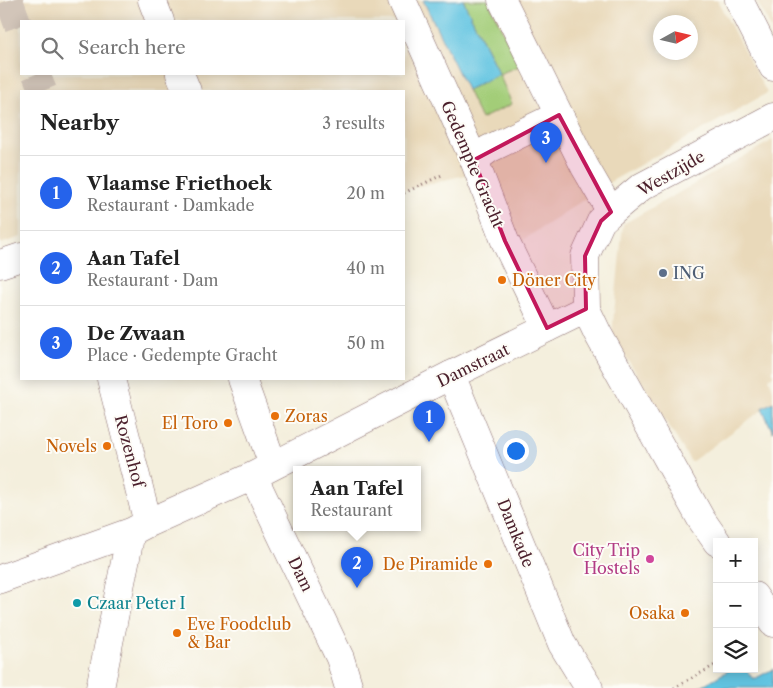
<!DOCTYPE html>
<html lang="en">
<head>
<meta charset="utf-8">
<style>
  :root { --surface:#fff; --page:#f2f2f2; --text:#222; --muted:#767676; --line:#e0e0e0; --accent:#2563eb }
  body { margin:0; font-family:"Libre Caslon Text",serif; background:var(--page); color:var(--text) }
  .controls { position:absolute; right:15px; bottom:15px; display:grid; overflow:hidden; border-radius:0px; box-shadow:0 2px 12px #0003 }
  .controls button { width:45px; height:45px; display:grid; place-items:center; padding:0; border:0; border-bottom:1px solid var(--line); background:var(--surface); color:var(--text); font:25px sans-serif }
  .compass { position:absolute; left:653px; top:15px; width:45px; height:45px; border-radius:50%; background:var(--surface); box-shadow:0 2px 12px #0003; rotate:82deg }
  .you { position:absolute; left:515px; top:450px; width:18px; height:18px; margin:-12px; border:4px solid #fff; border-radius:50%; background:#1a73e8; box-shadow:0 0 0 8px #1a73e833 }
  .badge { display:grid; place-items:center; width:32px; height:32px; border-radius:50%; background:var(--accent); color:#fff; font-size:16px; font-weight:700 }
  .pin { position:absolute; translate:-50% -41px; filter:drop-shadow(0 1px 2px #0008) }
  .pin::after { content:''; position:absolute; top:26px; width:18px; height:15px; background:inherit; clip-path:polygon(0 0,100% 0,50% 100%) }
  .popup { position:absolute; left:293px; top:466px; width:128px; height:65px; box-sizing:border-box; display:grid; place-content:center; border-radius:0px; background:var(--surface); filter:drop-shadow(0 1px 4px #0005); font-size:16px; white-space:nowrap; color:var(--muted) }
  .popup b { font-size:19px; color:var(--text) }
  .popup::after { content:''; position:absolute; left:50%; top:100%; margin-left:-10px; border:10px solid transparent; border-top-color:var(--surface) }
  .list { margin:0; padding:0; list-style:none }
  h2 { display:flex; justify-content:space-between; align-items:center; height:65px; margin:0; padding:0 20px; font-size:21px }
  h2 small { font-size:16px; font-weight:400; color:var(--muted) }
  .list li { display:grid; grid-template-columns:32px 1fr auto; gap:15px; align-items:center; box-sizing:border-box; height:75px; padding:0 20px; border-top:1px solid var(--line) }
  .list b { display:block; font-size:19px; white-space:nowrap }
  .list p { margin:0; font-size:16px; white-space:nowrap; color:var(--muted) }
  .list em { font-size:16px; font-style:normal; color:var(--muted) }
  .icon { flex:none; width:28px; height:28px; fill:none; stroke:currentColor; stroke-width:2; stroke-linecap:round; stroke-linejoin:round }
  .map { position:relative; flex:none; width:773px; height:688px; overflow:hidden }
  .search { position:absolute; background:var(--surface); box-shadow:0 2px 12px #0003; left:20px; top:20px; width:385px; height:55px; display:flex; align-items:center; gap:12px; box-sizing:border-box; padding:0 18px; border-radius:0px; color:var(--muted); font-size:19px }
  .panel { position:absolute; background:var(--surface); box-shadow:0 2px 12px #0003; left:20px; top:90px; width:385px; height:290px; border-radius:0px }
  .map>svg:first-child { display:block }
  .built { fill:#e9d9ba; fill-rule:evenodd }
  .green { fill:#a3cd78; stroke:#767652 }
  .water { fill:#62c4e1; stroke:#567286 }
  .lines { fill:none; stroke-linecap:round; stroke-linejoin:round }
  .pedestrian-tunnel { stroke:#d2c5b9; stroke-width:28; stroke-dasharray:28 14; stroke-linecap:butt }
  .pedestrian-casing { stroke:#866869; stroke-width:29 }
  .minor-casing { stroke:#866869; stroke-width:29 }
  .tertiary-casing { stroke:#866869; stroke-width:29 }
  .path { stroke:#866869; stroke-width:3; stroke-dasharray:1 4; stroke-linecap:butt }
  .pedestrian { stroke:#fff; stroke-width:28 }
  .minor { stroke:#fff; stroke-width:28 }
  .tertiary { stroke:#fff; stroke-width:28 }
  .marked { fill:#c2185b; fill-opacity:0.2; stroke:#c2185b; stroke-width:4; stroke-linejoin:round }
  .service-dot { fill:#5c6f8a; stroke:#fdfcf7; stroke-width:2 }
  .food-dot { fill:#e8710a; stroke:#fdfcf7; stroke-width:2 }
  .hotel-dot { fill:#d1479c; stroke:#fdfcf7; stroke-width:2 }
  .culture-dot { fill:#0f9aa8; stroke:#fdfcf7; stroke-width:2 }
  .labels { text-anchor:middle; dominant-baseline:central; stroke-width:4; stroke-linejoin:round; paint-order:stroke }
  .street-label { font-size:16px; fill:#4a1f2b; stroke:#fdfcf7 }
  .service-label { font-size:16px; fill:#4e5e75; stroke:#fdfcf7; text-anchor:start }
  .food-label { font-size:16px; fill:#c56008; stroke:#fdfcf7; text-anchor:end }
  .hotel-label { font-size:16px; fill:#b23c85; stroke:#fdfcf7; text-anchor:end }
  .culture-label { font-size:16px; fill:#0d838f; stroke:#fdfcf7; text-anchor:start }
</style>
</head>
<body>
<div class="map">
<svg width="773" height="688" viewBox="0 0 773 688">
  <rect width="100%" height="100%" fill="#fdfcf7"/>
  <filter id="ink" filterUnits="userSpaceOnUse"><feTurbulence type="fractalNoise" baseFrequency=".02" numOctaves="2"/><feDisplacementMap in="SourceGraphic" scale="10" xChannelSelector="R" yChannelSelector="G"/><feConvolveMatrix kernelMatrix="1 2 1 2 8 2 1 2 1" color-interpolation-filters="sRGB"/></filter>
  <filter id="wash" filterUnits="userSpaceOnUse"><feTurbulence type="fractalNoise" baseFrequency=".0096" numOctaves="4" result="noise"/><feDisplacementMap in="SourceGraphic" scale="20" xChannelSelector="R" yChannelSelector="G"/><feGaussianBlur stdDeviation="1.12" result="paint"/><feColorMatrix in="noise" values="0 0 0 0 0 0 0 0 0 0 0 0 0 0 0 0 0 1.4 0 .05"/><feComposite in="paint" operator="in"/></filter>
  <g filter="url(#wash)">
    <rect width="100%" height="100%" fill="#f4efdd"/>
    <path class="built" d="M 0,0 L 717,0 L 767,93 L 610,182 L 519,243 L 481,171 L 404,190 L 404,91 L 21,91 L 21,237 L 0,244 ZM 21,21 L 404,21 L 404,74 L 21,74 ZM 660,22 L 690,22 L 690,52 L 660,52 Z
      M 756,0 L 773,0 L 773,33 L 767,20 Z
      M 773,140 L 773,376 L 769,378 L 773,389 L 773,402 L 691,462 L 612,334 L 623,224 Z"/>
    <path class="green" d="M 463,0 L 488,0 L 519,66 L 499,74 L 512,104 L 481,119 L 467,90 L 499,74 Z"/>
    <path class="water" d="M 423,0 L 463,0 L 499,74 L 467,90 Z
      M 773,402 L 773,432 L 762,408 Z
      M 731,669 L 746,669 L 752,678 L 756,678 L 773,669 L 773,688 L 698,688 Z"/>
  </g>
  <g filter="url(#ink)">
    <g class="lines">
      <path class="pedestrian-tunnel" d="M 9,0 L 21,33
        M 36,74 L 43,91"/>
      <defs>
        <path id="pedestrian" d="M 402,0 L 474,160 L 505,241 L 547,328
          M 502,0 L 585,167 L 611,212
          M 474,160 L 489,149 L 559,115
          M 111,379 L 148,523
          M 242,379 L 273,465
          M 253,476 L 340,658 L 349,688
          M 0,579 L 131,532 L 148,523 L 253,476 L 451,375
          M 100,688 L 131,532"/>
        <path id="minor" d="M 152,0 L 160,21
          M 180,74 L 187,91
          M 0,264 L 21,257
          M 586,309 L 451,375 L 562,644 L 589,688"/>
        <path id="tertiary" d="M 739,0 L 773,67
          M 717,542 L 701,519 L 598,334 L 586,309 L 585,256 L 601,221 L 611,212 L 641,187 L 773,117
          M 754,596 L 773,623"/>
      </defs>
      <use href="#pedestrian" class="pedestrian-casing"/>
      <use href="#minor" class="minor-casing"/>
      <use href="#tertiary" class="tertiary-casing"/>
      <path class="path" d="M 404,193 L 444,174
        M 674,688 L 717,664"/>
      <use href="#pedestrian" class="pedestrian"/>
      <use href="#minor" class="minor"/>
      <use href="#tertiary" class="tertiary"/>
    </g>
  </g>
  <path class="marked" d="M 559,115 L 611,212 L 601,221 L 585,256 L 586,309 L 547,328 L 505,241 L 474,160 Z"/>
  <circle class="service-dot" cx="663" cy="273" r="5"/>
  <g class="food-dot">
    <circle cx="502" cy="280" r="5"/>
    <circle cx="275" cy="416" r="5"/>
    <circle cx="228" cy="423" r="5"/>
    <circle cx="107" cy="446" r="5"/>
    <circle cx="488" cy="564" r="5"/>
    <circle cx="685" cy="613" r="5"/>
    <circle cx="177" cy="633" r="5"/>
  </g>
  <circle class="hotel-dot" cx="650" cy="559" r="5"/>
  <circle class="culture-dot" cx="77" cy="603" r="5"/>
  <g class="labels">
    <g class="street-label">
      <text transform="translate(473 164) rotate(67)">Gedempte Gracht</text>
      <text transform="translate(671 173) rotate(-30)">Westzijde</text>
      <text transform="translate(473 365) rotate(-26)">Damstraat</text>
      <text transform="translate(130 451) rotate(75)">Rozenhof</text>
      <text transform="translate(516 533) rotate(68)">Damkade</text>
      <text transform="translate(301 574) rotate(64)">Dam</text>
    </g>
    <g class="service-label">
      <text x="673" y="273">ING</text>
    </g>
    <g class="food-label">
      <text x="512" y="280" text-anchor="start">Döner City</text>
      <text x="285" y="416" text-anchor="start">Zoras</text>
      <text x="218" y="423">El Toro</text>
      <text x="97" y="446">Novels</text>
      <text x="478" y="564">De Piramide</text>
      <text x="675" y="613">Osaka</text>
      <text x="187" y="624" text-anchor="start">Eve Foodclub<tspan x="187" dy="18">&amp; Bar</tspan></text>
    </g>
    <g class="hotel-label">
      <text x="640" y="550">City Trip<tspan x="640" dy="18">Hostels</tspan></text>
    </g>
    <g class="culture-label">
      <text x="87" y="603">Czaar Peter I</text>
    </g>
  </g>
</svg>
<div class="controls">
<button>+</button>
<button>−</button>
<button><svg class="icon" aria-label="layers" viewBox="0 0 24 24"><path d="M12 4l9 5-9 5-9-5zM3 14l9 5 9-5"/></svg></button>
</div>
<svg class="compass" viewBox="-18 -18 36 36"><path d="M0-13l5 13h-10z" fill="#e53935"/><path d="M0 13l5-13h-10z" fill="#767676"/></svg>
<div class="you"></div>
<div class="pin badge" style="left:429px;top:442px">1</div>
<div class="pin badge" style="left:357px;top:588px">2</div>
<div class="popup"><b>Aan Tafel</b>Restaurant</div>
<div class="pin badge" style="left:546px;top:163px">3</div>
<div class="search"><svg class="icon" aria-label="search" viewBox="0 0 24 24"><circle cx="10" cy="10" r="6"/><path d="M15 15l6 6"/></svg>Search here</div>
<section class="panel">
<h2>Nearby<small>3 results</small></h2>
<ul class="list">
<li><span class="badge">1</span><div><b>Vlaamse Friethoek</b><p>Restaurant · Damkade</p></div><em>20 m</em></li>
<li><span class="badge">2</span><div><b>Aan Tafel</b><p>Restaurant · Dam</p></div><em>40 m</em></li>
<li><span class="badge">3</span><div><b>De Zwaan</b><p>Place · Gedempte Gracht</p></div><em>50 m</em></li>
</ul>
</section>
</div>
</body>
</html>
